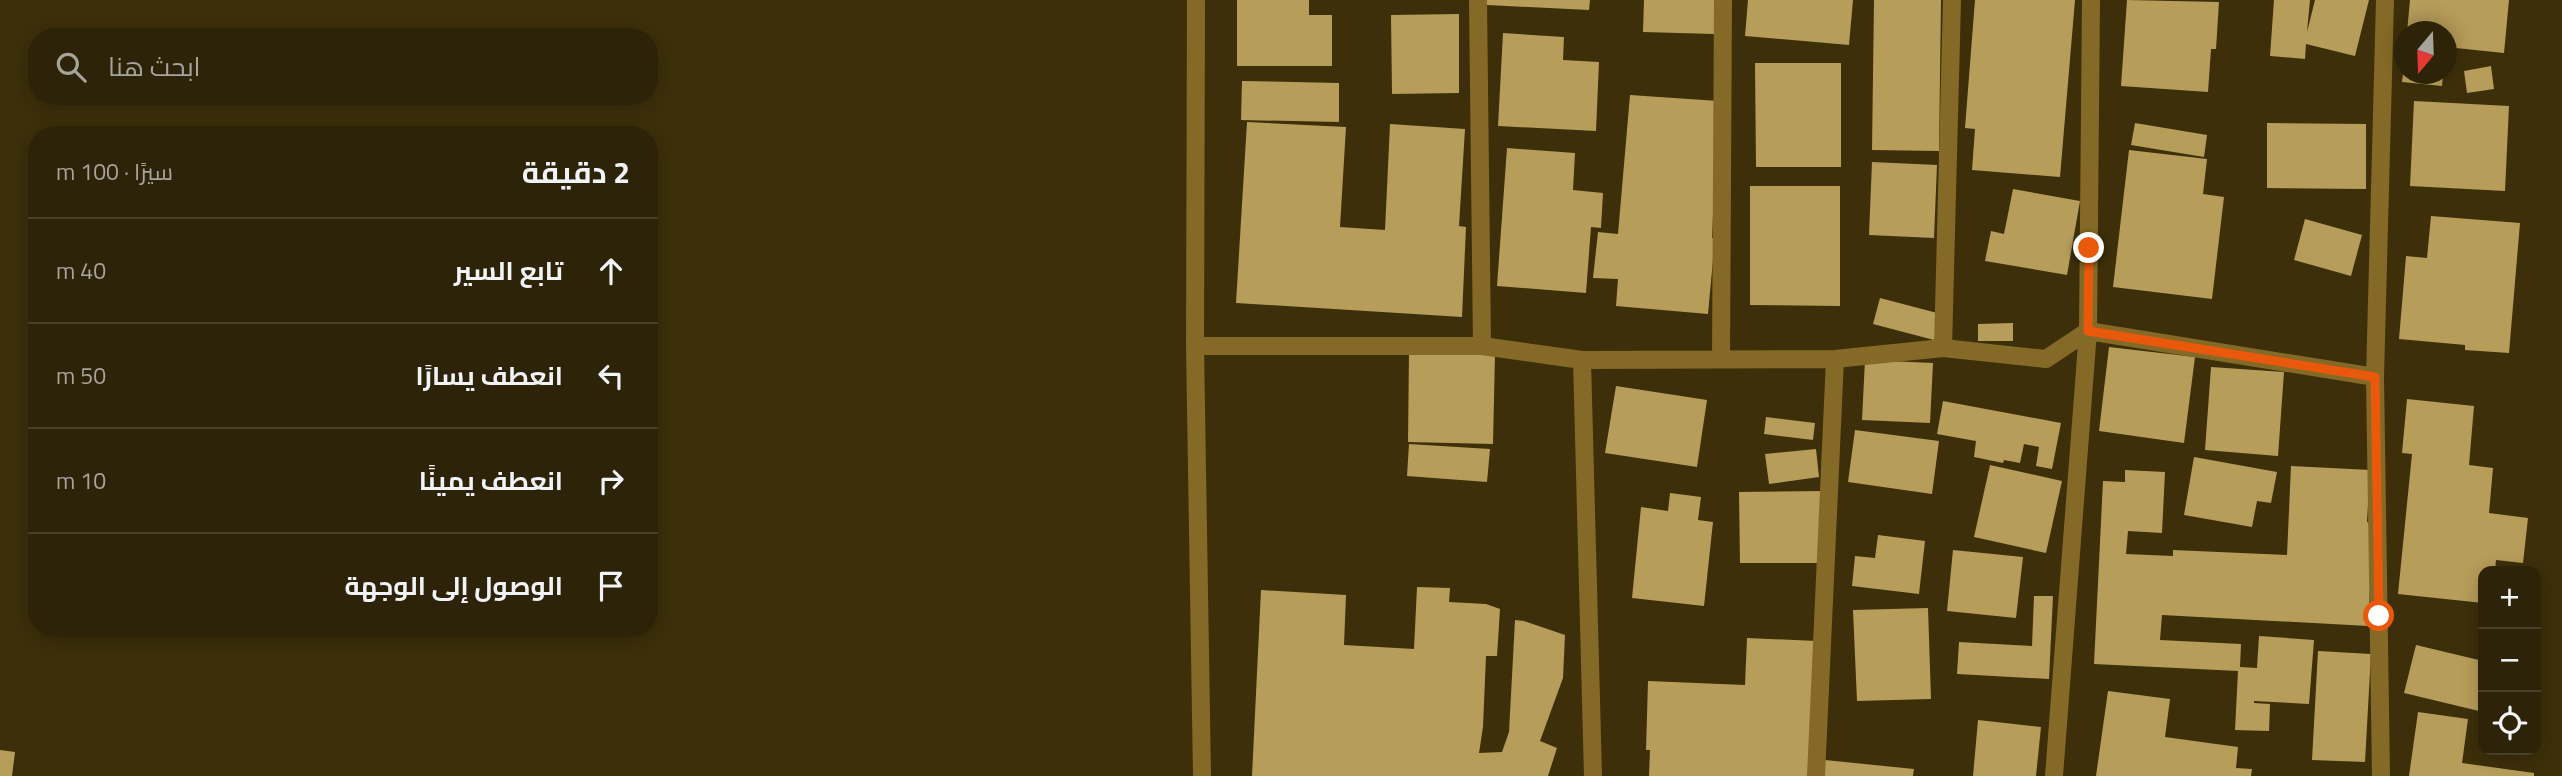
<!DOCTYPE html>
<html lang="ar">
<head>
<meta charset="utf-8">
<style>
  :root { --surface:#2d2308; --page:#392f16; --text:#f1f3f6; --muted:#a7a49c; --line:#484029 }
  body { margin:0; font-family:"Titillium Web",Cairo,sans-serif; background:var(--page); color:var(--text); direction:rtl }
  .controls { position:absolute; right:21px; bottom:21px; display:grid; overflow:hidden; border-radius:14px; box-shadow:0 4px 18px #0003 }
  .controls button { width:63px; height:63px; display:grid; place-items:center; padding:0; border:0; border-bottom:2px solid var(--line); background:var(--surface); color:var(--text); font:35px sans-serif }
  .compass { position:absolute; left:2394px; top:21px; width:63px; height:63px; border-radius:50%; background:var(--surface); box-shadow:0 4px 18px #0003; rotate:199deg }
  .stop { position:absolute; width:21px; height:21px; margin:-16px; border:5px solid #ea580c; border-radius:50%; background:#fff }
  .stop.end { background:#ea580c; border-color:#fff; box-shadow:0 2px 7px #0008 }
  .list { margin:0; padding:0; list-style:none }
  h2 { display:flex; justify-content:space-between; align-items:center; height:91px; margin:0; padding:0 28px; font-size:30px }
  h2 small { font-size:23px; font-weight:400; color:var(--muted) }
  .list li { display:grid; grid-template-columns:46px 1fr auto; gap:21px; align-items:center; box-sizing:border-box; height:105px; padding:0 28px; border-top:2px solid var(--line) }
  .list b { display:block; font-size:26px; white-space:nowrap }
  .list em { font-size:23px; font-style:normal; color:var(--muted) }
  .icon { flex:none; width:38px; height:38px; fill:none; stroke:currentColor; stroke-width:2; stroke-linecap:round; stroke-linejoin:round }
  .map { position:relative; flex:none; width:2562px; height:776px; overflow:hidden; direction:ltr }
  .search { position:absolute; background:var(--surface); box-shadow:0 4px 18px #0003; left:28px; top:28px; width:630px; height:77px; display:flex; align-items:center; gap:18px; box-sizing:border-box; padding:0 24px; border-radius:28px; color:var(--muted); font-size:26px }
  .panel { position:absolute; background:var(--surface); box-shadow:0 4px 18px #0003; left:28px; top:126px; width:630px; height:511px; border-radius:28px; direction:rtl }
  .map>svg:first-child { display:block }
  .building { fill:#b79d5a }
  .lines { fill:none; stroke-linecap:round; stroke-linejoin:round }
  .street { stroke:#846a26; stroke-width:18 }
  .route { stroke:#ea580c; stroke-width:9 }
</style>
</head>
<body>
<div class="map">
<svg width="2562" height="776" viewBox="0 0 2562 776">
  <rect width="100%" height="100%" fill="#3c2f0a"/>
  <path class="building" d="M 1237,0 L 1309,0 L 1309,15 L 1332,15 L 1332,66 L 1237,66 Z
    M 1487,0 L 1590,0 L 1589,10 L 1487,5 Z
    M 1644,0 L 1714,0 L 1714,34 L 1643,32 Z
    M 1748,0 L 1853,0 L 1849,45 L 1745,36 Z
    M 1874,0 L 1941,0 L 1939,151 L 1872,150 Z
    M 1975,0 L 2075,0 L 2060,177 L 1972,170 L 1975,129 L 1965,128 Z
    M 2127,0 L 2219,2 L 2216,49 L 2211,49 L 2208,92 L 2121,86 Z
    M 2274,0 L 2310,0 L 2307,32 L 2315,0 L 2369,0 L 2355,56 L 2306,44 L 2305,59 L 2270,56 Z
    M 2410,0 L 2509,0 L 2504,53 L 2446,47 L 2446,32 L 2407,32 Z
    M 1459,14 L 1459,93 L 1392,94 L 1391,15 Z
    M 1503,33 L 1564,37 L 1563,60 L 1599,62 L 1596,131 L 1498,126 Z
    M 1755,63 L 1841,63 L 1841,167 L 1756,167 Z
    M 2491,66 L 2494,89 L 2467,93 L 2464,71 Z
    M 2403,74 L 2443,74 L 2442,86 L 2402,82 Z
    M 1242,81 L 1339,83 L 1339,122 L 1241,120 Z
    M 1630,95 L 1718,101 L 1712,238 L 1715,238 L 1708,314 L 1616,306 L 1618,279 L 1593,278 L 1598,232 L 1618,234 Z
    M 2414,101 L 2509,106 L 2505,191 L 2410,186 Z
    M 1247,122 L 1346,127 L 1340,227 L 1385,230 L 1390,124 L 1465,129 L 1459,226 L 1466,227 L 1462,317 L 1236,303 Z
    M 2135,123 L 2207,135 L 2204,157 L 2131,145 Z
    M 2267,123 L 2366,124 L 2366,189 L 2267,188 Z
    M 1507,148 L 1575,153 L 1573,190 L 1603,193 L 1601,228 L 1591,227 L 1586,293 L 1497,286 Z
    M 2129,150 L 2207,159 L 2203,194 L 2224,197 L 2212,299 L 2113,287 Z
    M 1872,162 L 1937,165 L 1934,238 L 1869,235 Z
    M 1750,186 L 1840,186 L 1840,306 L 1750,305 Z
    M 2013,189 L 2080,201 L 2067,275 L 1985,261 L 1991,231 L 2004,234 Z
    M 2431,216 L 2520,223 L 2509,353 L 2465,350 L 2465,345 L 2399,339 L 2406,256 L 2427,258 Z
    M 2305,219 L 2362,235 L 2351,276 L 2294,260 Z
    M 1880,298 L 1941,314 L 1934,340 L 1873,324 Z
    M 2013,323 L 2013,341 L 1978,341 L 1978,324 Z
    M 2109,347 L 2195,357 L 2184,443 L 2099,431 Z
    M 1409,352 L 1495,354 L 1493,444 L 1408,442 Z
    M 1865,360 L 1933,363 L 1930,423 L 1862,420 Z
    M 2211,367 L 2284,372 L 2278,456 L 2205,450 Z
    M 1616,386 L 1707,400 L 1697,467 L 1605,453 Z
    M 2407,399 L 2474,406 L 2469,465 L 2493,468 L 2489,513 L 2528,518 L 2523,563 L 2496,560 L 2495,571 L 2483,571 L 2483,603 L 2398,594 L 2412,454 L 2402,453 Z
    M 1943,401 L 2061,423 L 2052,469 L 2036,466 L 2039,447 L 2024,444 L 2020,463 L 2004,460 L 2003,463 L 1974,457 L 1976,441 L 1937,434 Z
    M 1766,417 L 1815,423 L 1813,440 L 1764,434 Z
    M 1855,430 L 1939,441 L 1932,494 L 1848,482 Z
    M 1409,444 L 1490,449 L 1487,482 L 1407,476 Z
    M 1816,449 L 1819,477 L 1769,484 L 1765,454 Z
    M 2194,457 L 2277,472 L 2271,503 L 2257,501 L 2252,527 L 2184,515 Z
    M 1990,465 L 2062,481 L 2046,553 L 1974,537 Z
    M 2291,466 L 2370,470 L 2367,522 L 2373,523 L 2368,626 L 2162,615 L 2160,640 L 2241,644 L 2240,667 L 2257,668 L 2259,636 L 2314,640 L 2309,704 L 2254,701 L 2254,703 L 2270,704 L 2269,731 L 2235,730 L 2238,671 L 2094,664 L 2103,481 L 2125,482 L 2125,470 L 2165,472 L 2162,533 L 2128,531 L 2126,554 L 2173,556 L 2173,550 L 2287,555 Z
    M 1825,491 L 1825,563 L 1740,563 L 1739,492 Z
    M 1670,493 L 1701,497 L 1698,520 L 1713,522 L 1704,606 L 1632,598 L 1641,507 L 1668,511 Z
    M 1878,535 L 1925,541 L 1919,594 L 1852,586 L 1855,556 L 1875,558 Z
    M 1953,550 L 2023,557 L 2016,618 L 1947,611 Z
    M 1417,587 L 1450,588 L 1449,602 L 1486,604 L 1500,609 L 1497,656 L 1486,656 L 1483,727 L 1479,753 L 1502,752 L 1509,732 L 1515,620 L 1524,621 L 1565,635 L 1563,678 L 1540,741 L 1557,748 L 1548,776 L 1252,776 L 1261,590 L 1346,595 L 1344,645 L 1414,649 Z
    M 2034,596 L 2053,596 L 2049,679 L 1957,674 L 1959,642 L 2032,646 Z
    M 1928,608 L 1931,699 L 1857,701 L 1853,610 Z
    M 1747,638 L 1817,641 L 1811,776 L 1649,776 L 1650,750 L 1646,750 L 1648,681 L 1745,685 Z
    M 2416,645 L 2483,661 L 2483,692 L 2479,711 L 2404,693 Z
    M 2318,651 L 2371,654 L 2365,762 L 2312,760 Z
    M 2108,691 L 2170,699 L 2165,737 L 2238,747 L 2236,768 L 2252,769 L 2251,776 L 2096,776 Z
    M 2418,712 L 2468,719 L 2462,763 L 2534,773 L 2534,776 L 2409,776 Z
    M 1978,720 L 2041,727 L 2036,776 L 1973,776 Z
    M 0,750 L 15,752 L 12,776 L 0,776 Z
    M 1825,760 L 1914,769 L 1913,776 L 1823,776 Z"/>
  <g class="lines">
    <path class="street" d="M 1196,0 L 1195,346 L 1202,776
      M 1478,0 L 1482,346
      M 1195,346 L 1482,346 L 1582,360 L 1835,359 L 1943,348 L 2046,359 L 2088,331 L 2375,377
      M 1943,348 L 1952,0
      M 1721,358 L 1723,0
      M 1582,360 L 1593,776
      M 1816,776 L 1835,359
      M 2054,776 L 2088,331 L 2091,0
      M 2381,776 L 2375,377 L 2385,0"/>
  </g>
  <g class="lines">
    <path class="route" d="M 2089,248 L 2088,331 L 2375,377 L 2379,616"/>
  </g>
</svg>
<div class="controls">
<button>+</button>
<button>−</button>
<button><svg class="icon" aria-label="locate" viewBox="0 0 24 24"><circle cx="12" cy="12" r="6"/><path d="M12 2v4M12 18v4M2 12h4M18 12h4"/></svg></button>
</div>
<svg class="compass" viewBox="-18 -18 36 36"><path d="M0-13l5 13h-10z" fill="#e53935"/><path d="M0 13l5-13h-10z" fill="#a7a49c"/></svg>
<div class="stop" style="left:2379px;top:616px"></div>
<div class="stop end" style="left:2089px;top:248px"></div>
<div class="search"><svg class="icon" aria-label="search" viewBox="0 0 24 24"><circle cx="10" cy="10" r="6"/><path d="M15 15l6 6"/></svg>ابحث هنا</div>
<section class="panel">
<h2>2 دقيقة<small>سيرًا · 100 m</small></h2>
<ul class="list">
<li><svg class="icon" aria-label="ahead" viewBox="0 0 24 24"><path d="M12 20V5M6 11l6-6 6 6"/></svg><div><b>تابع السير</b></div><em>40 m</em></li>
<li><svg class="icon" aria-label="left" viewBox="0 0 24 24"><path d="M17 20v-9H6M10 6l-5 5 5 5"/></svg><div><b>انعطف يسارًا</b></div><em>50 m</em></li>
<li><svg class="icon" aria-label="right" viewBox="0 0 24 24"><path d="M7 20v-9h11M14 6l5 5-5 5"/></svg><div><b>انعطف يمينًا</b></div><em>10 m</em></li>
<li><svg class="icon" aria-label="arrive" viewBox="0 0 24 24"><path d="M6 21V4h12l-3 4 3 4H6"/></svg><div><b>الوصول إلى الوجهة</b></div></li>
</ul>
</section>
</div>
</body>
</html>
